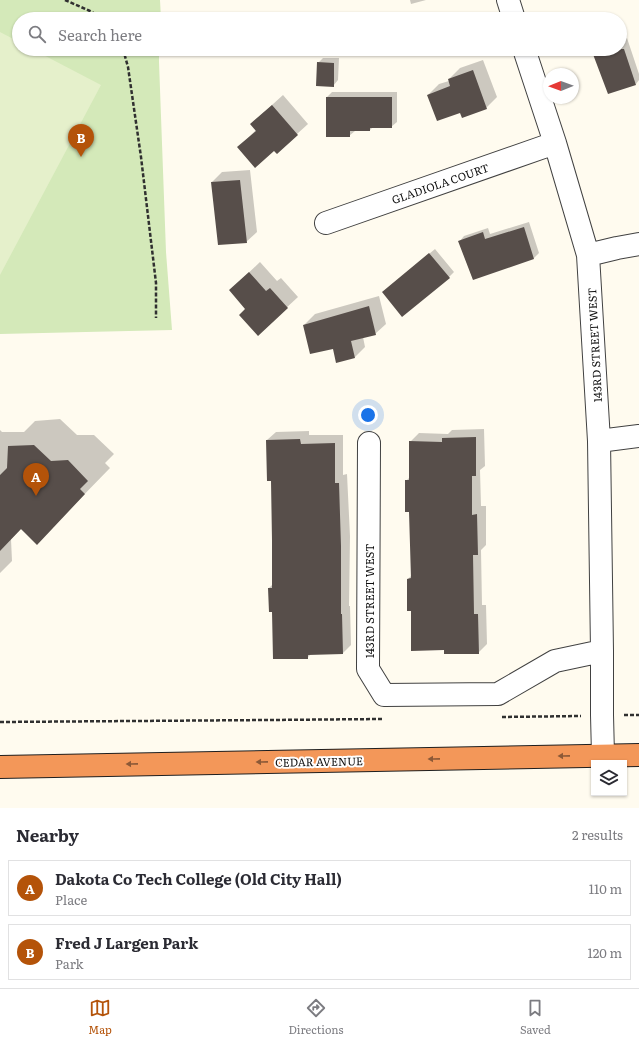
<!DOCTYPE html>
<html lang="en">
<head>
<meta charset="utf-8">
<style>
  :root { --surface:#fff; --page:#f7f7f7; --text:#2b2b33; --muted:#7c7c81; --line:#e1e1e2; --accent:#b45309 }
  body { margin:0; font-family:Literata,serif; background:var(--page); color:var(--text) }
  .controls { position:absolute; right:12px; bottom:12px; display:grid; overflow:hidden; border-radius:0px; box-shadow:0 1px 3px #0004 }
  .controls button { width:36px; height:36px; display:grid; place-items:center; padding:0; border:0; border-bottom:1px solid var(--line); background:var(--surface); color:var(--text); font:20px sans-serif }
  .compass { position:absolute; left:543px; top:68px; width:36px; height:36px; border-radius:50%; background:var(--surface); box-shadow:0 1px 3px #0004; rotate:269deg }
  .you { position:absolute; left:368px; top:415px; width:14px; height:14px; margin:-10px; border:3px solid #fff; border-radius:50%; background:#1a73e8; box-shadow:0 0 0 6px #1a73e833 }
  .badge { display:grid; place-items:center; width:26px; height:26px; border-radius:50%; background:var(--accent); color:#fff; font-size:13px; font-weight:700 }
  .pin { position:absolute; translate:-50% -33px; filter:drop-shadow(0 1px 2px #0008) }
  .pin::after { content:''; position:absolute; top:21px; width:14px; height:12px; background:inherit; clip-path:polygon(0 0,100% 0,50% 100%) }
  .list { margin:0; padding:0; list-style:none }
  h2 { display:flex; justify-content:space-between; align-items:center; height:52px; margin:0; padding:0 16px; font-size:17px }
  h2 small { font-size:13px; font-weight:400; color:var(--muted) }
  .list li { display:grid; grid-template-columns:26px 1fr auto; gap:12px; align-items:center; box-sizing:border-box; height:56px; margin:0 8px 8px; padding:0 8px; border:1px solid var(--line); border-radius:0px }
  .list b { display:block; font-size:15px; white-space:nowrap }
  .list p { margin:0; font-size:13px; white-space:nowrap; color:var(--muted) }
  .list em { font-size:13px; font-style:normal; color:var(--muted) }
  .icon { flex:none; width:22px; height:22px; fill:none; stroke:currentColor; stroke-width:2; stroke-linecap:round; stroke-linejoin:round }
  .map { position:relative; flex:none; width:639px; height:808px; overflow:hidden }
  .search { position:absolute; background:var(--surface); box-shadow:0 1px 3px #0004; left:12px; right:12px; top:12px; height:44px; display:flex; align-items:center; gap:10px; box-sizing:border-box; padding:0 14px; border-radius:22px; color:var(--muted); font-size:15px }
  .sheet { height:180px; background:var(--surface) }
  nav { display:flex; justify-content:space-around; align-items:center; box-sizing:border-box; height:56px; border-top:1px solid var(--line); background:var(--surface); font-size:11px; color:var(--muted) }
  nav a { display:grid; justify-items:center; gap:2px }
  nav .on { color:var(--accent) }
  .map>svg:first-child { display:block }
  .green { fill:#d4e9b9 }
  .pitch { fill:#e5f0cb }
  .shadow { fill:#0003 }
  .building { fill:#574e4a }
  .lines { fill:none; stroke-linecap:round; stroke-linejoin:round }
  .street-casing { stroke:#414141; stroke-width:24 }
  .highway-casing { stroke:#1f1f1f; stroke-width:24 }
  .path { stroke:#303030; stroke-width:2.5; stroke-dasharray:4 2; stroke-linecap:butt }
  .street { stroke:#fff; stroke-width:22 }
  .highway { stroke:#f39759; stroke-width:22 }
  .oneway { fill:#8c5937 }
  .labels { text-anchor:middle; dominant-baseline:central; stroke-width:4; stroke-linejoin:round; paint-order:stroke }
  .street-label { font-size:11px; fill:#0e0e0e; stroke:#fff }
</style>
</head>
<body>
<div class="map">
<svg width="639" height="808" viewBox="0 0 639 808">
  <rect width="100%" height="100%" fill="#fffbef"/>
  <path class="green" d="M 0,0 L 160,0 L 161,19 L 19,19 L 19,49 L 159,49 L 159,62 L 166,252 L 172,330 L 0,334 Z"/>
  <path class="pitch" d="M 0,32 L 19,42 L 19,49 L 32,49 L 101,85 L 0,275 Z"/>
  <path class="shadow" d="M 410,0 L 426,0 L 411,4 Z
    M 620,25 L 625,39 L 627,38 L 639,74 L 639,80 L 636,84 L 592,49 L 620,49 Z
    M 323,58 L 339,58 L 338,80 L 333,86 L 318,63 Z
    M 483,60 L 497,97 L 486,108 L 461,112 L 428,95 L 439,84 L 449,81 L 449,79 L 460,68 Z
    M 332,92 L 397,92 L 397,122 L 391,127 L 373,127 L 370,130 L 355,131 L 349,136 L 327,136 L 327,97 Z
    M 283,95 L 308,124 L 297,134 L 274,149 L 239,147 L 256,130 L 251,124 Z
    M 250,170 L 257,232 L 246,242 L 212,182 L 222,172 Z
    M 529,222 L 539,253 L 534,258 L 473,279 L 459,242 L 464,236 L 488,228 L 490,234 Z
    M 435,249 L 454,272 L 449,277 L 389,287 Z
    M 260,262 L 277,281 L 281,278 L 298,297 L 258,334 L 247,309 L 241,280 Z
    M 379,296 L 386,324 L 375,334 L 363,337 L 365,347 L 355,357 L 334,348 L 304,325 L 315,314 Z
    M 60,419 L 77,435 L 94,435 L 114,454 L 105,463 L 110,468 L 37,543 L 21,529 L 11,539 L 12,561 L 0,573 L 0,430 L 2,432 L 24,432 L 35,421 Z
    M 484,429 L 485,466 L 480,470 L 481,506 L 486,506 L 486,545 L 481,550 L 482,605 L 486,605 L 487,644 L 478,653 L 445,649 L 412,610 L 408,579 L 412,575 L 410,511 L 406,481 L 410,477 L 410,442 L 419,433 L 448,434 L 452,430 Z
    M 309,431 L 309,435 L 343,435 L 343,475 L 347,474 L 350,536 L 349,606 L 350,606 L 351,645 L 343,653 L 311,654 L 307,658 L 273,611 L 269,588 L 273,584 L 272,480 L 267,440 L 276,432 Z"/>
  <path class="building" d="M 591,49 L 624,49 L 636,85 L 608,94 Z
    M 317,62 L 334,63 L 334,87 L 316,86 Z
    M 473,70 L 487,109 L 462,118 L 460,113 L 437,121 L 427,95 L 450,86 L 448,79 Z
    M 326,97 L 392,97 L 392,128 L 370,128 L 370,131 L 350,131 L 350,137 L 326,137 Z
    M 272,105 L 298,135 L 277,154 L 274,151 L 255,168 L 237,147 L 256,131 L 250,124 Z
    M 240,180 L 247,243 L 218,245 L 211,182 Z
    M 524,227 L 534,259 L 473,280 L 458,241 L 483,232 L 485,239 Z
    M 429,253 L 450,278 L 402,317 L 382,292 Z
    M 249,272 L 266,291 L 270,288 L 288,308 L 258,336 L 239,315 L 245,309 L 229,290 Z
    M 369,306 L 376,335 L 351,341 L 355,358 L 336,363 L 333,349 L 310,354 L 303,325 Z
    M 476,437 L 476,476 L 472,476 L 472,515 L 477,514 L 478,555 L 473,555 L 474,614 L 478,614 L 479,654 L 444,654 L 444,650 L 411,651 L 411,611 L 407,611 L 407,579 L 411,578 L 409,512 L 405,512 L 405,480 L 409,480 L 409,441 L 442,442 L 442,438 Z
    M 300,439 L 301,444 L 335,443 L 335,483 L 339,483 L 341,546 L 341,614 L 342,614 L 343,654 L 308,655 L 308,659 L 273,659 L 272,612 L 269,612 L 268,588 L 272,588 L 272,540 L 271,481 L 267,481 L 266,440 Z
    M 34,445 L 51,461 L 68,460 L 88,481 L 80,489 L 85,494 L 37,545 L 21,529 L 0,551 L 0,475 L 7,468 L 8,446 Z"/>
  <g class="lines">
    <defs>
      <path id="street" d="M 508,0 L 514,19
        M 524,49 L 555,143 L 588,255 L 599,441 L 602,651 L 602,715 L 603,755
        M 326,223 L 555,143
        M 588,255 L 617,248 L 639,244
        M 599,441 L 639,436
        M 369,443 L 368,669 L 384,695 L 498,694 L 555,661 L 602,651"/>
      <path id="highway" d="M 0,767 L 639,755"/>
    </defs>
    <use href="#street" class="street-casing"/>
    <use href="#highway" class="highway-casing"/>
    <path class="path" d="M 65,0 L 90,11 L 104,19
      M 123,49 L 128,67 L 141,157 L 156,283 L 156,318
      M 624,715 L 639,715
      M 502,717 L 581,716
      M 0,722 L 268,720 L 383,719"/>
    <use href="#street" class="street"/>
    <use href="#highway" class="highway"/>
  </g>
  <defs><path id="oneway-solid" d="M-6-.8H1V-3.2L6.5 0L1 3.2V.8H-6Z"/></defs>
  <g class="oneway">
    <use href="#oneway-solid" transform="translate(564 756) rotate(179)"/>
    <use href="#oneway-solid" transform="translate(434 759) rotate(179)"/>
    <use href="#oneway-solid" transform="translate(262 762) rotate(179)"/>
    <use href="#oneway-solid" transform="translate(132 764) rotate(179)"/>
  </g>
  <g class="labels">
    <g class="street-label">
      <text transform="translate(440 183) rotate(-19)">GLADIOLA COURT</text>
      <text transform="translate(594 345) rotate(-93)">143RD STREET WEST</text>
      <text transform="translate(369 601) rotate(-90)">143RD STREET WEST</text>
      <text transform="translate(319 761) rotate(-1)">CEDAR AVENUE</text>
    </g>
  </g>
</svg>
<div class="controls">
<button><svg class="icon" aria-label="layers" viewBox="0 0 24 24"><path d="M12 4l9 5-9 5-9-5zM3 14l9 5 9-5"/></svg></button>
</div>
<svg class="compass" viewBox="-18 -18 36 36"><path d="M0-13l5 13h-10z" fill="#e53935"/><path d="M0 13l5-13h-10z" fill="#7c7c81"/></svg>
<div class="you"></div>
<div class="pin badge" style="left:36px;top:496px">A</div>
<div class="pin badge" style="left:81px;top:157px">B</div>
<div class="search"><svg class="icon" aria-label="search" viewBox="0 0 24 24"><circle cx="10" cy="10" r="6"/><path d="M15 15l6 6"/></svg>Search here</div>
</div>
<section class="sheet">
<h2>Nearby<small>2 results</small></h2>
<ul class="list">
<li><span class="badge">A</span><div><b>Dakota Co Tech College (Old City Hall)</b><p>Place</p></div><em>110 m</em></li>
<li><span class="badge">B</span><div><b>Fred J Largen Park</b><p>Park</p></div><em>120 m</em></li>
</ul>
</section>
<nav>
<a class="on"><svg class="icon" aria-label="map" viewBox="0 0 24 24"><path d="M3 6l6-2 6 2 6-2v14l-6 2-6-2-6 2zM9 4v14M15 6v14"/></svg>Map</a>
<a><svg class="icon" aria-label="directions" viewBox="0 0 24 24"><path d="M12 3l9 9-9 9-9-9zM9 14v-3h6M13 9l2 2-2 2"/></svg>Directions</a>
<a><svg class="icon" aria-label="saved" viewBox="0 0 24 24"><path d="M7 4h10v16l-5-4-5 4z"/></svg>Saved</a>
</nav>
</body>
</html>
